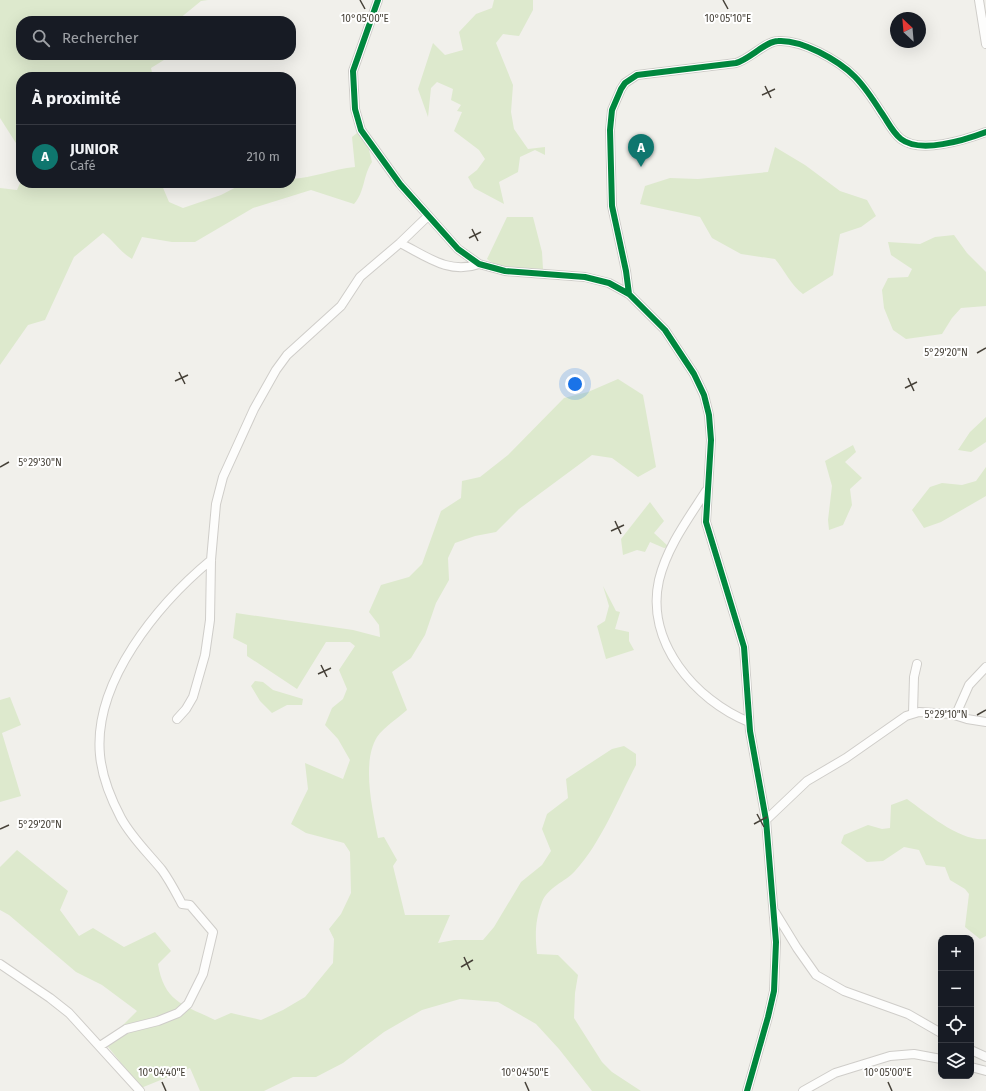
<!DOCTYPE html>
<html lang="fr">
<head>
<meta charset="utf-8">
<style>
  :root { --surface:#171b24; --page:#242831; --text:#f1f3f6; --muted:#9ea1a6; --line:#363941; --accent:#0f766e }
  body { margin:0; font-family:"Fira Sans",sans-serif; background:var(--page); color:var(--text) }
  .controls { position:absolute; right:12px; bottom:12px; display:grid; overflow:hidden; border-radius:8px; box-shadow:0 4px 16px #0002 }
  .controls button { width:36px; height:36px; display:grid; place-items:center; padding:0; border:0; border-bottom:1px solid var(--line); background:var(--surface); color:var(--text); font:20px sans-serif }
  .compass { position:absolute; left:890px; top:12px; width:36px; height:36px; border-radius:50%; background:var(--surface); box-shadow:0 4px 16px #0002; rotate:334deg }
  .you { position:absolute; left:575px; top:384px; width:14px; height:14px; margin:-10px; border:3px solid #fff; border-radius:50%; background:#1a73e8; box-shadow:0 0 0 6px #1a73e833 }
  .badge { display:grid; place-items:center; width:26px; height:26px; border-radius:50%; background:var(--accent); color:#fff; font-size:13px; font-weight:700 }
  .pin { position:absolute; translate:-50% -33px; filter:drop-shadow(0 1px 2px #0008) }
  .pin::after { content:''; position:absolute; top:21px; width:14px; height:12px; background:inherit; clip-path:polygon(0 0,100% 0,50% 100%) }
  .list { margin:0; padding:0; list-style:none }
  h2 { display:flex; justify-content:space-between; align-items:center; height:52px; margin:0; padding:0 16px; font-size:17px }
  h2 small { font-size:13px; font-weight:400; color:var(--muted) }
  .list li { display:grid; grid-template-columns:26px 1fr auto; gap:12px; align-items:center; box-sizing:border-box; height:64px; padding:0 16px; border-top:1px solid var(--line) }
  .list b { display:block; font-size:15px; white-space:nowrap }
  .list p { margin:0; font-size:13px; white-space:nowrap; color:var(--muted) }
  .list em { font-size:13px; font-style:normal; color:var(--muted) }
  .icon { flex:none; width:22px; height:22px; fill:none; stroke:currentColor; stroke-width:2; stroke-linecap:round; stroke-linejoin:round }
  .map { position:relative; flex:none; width:986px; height:1091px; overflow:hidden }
  .search { position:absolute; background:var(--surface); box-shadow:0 4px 16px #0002; left:16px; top:16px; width:280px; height:44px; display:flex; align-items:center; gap:10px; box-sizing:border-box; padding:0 14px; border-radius:16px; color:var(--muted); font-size:15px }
  .panel { position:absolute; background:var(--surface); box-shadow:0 4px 16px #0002; left:16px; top:72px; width:280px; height:116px; border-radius:16px }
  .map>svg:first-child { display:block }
  .green { fill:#dde9cd }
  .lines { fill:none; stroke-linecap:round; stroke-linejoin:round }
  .minor-casing { stroke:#cfcdc9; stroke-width:10 }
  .minor { stroke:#fdfdfc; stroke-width:8 }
  .cycleway-casing { stroke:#fff; stroke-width:8 }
  .cycleway { stroke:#00873e; stroke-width:6 }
  .ticks { fill:none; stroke:#464138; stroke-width:1.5 }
  .ticks-label { font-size:10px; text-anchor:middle; fill:#464138; stroke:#fff; stroke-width:4; stroke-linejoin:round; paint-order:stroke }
</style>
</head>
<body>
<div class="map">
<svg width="986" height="1091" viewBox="0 0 986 1091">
  <rect width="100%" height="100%" fill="#f1f0eb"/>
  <path class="green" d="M 0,0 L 208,0 L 201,1 L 179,19 L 181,21 L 21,21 L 21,55 L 172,55 L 151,68 L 153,77 L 21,77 L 21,151 L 0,118 Z
    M 494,0 L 533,0 L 533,10 L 519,36 L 503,34 L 496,43 L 513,85 L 511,112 L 514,129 L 528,149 L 545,147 L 545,155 L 535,150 L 520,157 L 518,172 L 499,182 L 504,204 L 474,188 L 468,177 L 477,170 L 485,159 L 479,150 L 454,131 L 462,112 L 457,111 L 461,105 L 451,100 L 453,89 L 437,82 L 431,88 L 428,117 L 418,89 L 433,43 L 445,55 L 463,50 L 459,32 L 476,14 L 492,8 Z
    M 357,133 L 368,146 L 372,162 C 363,175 365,192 354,204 L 311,190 L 253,208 L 195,242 L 172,242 L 142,237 L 132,259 C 120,252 114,241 103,233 L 74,257 L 45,320 L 28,325 L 0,365 L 0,188 L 17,190 L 21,181 L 21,183 L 161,183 L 169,202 L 183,208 L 221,195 L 244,183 L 291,183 L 291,179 C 313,178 333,169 355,167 L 352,137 Z
    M 775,147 L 805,165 L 840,191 L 867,200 L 876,216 L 861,227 L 840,234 L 833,275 L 803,294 C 791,285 785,271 775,259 L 741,254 L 712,238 L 700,217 L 640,204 L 645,186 L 670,178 L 698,179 L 768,172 Z
    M 507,217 L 533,217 L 542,252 L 543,269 L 498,267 L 487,259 Z
    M 954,235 L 967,253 L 986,272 L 986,306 L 961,308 L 952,318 L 942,334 L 906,339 L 893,330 L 884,308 L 882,290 L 888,278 L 908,277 L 912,269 L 891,255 L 888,242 L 920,244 L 935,237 Z
    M 618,379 L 643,395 L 656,467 L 638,477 L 612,458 L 592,455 L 519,509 L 496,532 L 475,536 L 455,543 L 448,558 L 449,580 L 436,603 L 425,635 L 411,658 L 392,672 L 407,710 C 398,718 384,727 377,737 C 361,763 373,811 378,838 L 384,837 L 397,860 L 393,866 L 405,915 L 450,915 L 438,943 L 454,940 L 483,940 L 494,927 L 521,882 L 542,865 L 551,851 L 542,829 L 547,814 L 568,798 L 566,779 L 612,749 L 624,746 L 636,754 L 636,765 C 618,799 601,843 575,871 C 565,882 548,887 542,902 C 535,920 535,935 537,954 L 558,955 L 578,975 L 575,993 L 574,1018 L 602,1062 L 612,1072 L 641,1091 L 592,1091 L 559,1049 L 536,1024 L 498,1002 L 460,999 L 422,1010 L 384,1032 L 343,1063 L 316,1077 L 293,1077 L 264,1091 L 200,1091 L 190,1068 L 141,1088 L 105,1043 L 137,1011 L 102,985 L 76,972 L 9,915 L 0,910 L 0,867 L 17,850 L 68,891 L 60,910 L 79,936 L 93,928 L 124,947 L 155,932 L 171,951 L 158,964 C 164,1002 184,1005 215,1020 L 231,1013 L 261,1020 L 283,1010 L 305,997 L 333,963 L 334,939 L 329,929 L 341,914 L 351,893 L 350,852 L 344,843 L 306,833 L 291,824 L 308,789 L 305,763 L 343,779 L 350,760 L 338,739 L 325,725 L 332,708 L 343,699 L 347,689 L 339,670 L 355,646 L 350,642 L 326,642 L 297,689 L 247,656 L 247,645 L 233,638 L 236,613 L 353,630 L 380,637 L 379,625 L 369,612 L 381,585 L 409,577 L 422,564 L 441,511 L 461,498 L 462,481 L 480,477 L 508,455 L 564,398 L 588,392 Z
    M 986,417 L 986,442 L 971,452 L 958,450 L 970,432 Z
    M 853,445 L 856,452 L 845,462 L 862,478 L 850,489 L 852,505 L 843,525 L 829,530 L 828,520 L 832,486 L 825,461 Z
    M 986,467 L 986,496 L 941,522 L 924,528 L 912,510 L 930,487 L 942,483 L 962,485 L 976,481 Z
    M 650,502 L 664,521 L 654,533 L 669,547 L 664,548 L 650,542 L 645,552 L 637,550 L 623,555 L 621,539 Z
    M 603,586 L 616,611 L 620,612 L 615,629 L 629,632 L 629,641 L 634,650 L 606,659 L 597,626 L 605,621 L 609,606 Z
    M 255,681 L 263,682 L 273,690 L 303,699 L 302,705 L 287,705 L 272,713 L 260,701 L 251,686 Z
    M 10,697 L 21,725 L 2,733 L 21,796 L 0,802 L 0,700 Z
    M 907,799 C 927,813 960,842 986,839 L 986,936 L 980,939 L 965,927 L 969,894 L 965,889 L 950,880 L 945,867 L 926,865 L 919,850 L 904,847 L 883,861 L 867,862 L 841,843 L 844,835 L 868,825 L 882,829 L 890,828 L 891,805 Z"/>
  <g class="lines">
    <defs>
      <path id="minor" d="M 378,0 L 353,71 L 355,109 L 361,130 L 400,184 L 458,249 L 479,264 L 505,271 L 585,277 L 609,283 L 629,294 L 665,330 L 694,374 L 704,395 L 709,415 L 711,440 L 706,522 L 744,647 L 750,731 L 766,820 L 776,942 L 774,991 L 768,1017 L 747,1091
        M 979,0 L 986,44
        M 400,243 C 426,256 449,275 479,264
        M 629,294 L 626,271 L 612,206 L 610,130 L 612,110 L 621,89 L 625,83 L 637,75 L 736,63 C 750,59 766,41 778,41 C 792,40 807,46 819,52 C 851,68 862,82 881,112 C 887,120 892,132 901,139 C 920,154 965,140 986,132
        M 706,491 C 688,519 667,547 659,580 C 645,642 695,700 749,722
        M 913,713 L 914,677 L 917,664
        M 951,714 L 967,719 L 986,722
        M 177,719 L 186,709 L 193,697 L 205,655 L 210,620 L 211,560 L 216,504 L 223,477 L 254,409 L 276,370 L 287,355 L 341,306 L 360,277 L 400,243 L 428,216
        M 766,820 L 807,781 L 846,758 L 906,716 L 919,712 L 951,714 L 957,712 L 969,685 L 986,667
        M 775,912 L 797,948 L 816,975 L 844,991 L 908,1014 L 941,1033
        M 0,964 L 50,998 L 69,1013 L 140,1091
        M 100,1046 L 126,1029 L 158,1021 L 178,1013 L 188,1004 L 203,974 L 213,932 L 190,905 L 182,904 C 176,893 170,881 162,870 C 148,853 132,838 121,818 C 111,799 102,777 100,755 C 93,682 158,604 211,560
        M 971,1050 L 986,1057
        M 971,1067 L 986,1071
        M 803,1091 L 835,1073 L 890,1056 L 914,1054 L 941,1059"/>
    </defs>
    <use href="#minor" class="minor-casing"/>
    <use href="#minor" class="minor"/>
    <defs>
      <path id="cycleway" d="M 378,0 L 353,71 L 355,109 L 361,130 L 400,184 L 458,249 L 479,264 L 505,271 L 585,277 L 609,283 L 629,294 L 665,330 L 694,374 L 704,395 L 709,415 L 711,440 L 706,522 L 744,647 L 750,731 L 766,820 L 776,942 L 774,991 L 768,1017 L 747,1091
        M 629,294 L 626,271 L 612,206 L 610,130 L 612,110 L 621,89 L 625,83 L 637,75 L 736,63 C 750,59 766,41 778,41 C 792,40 807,46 819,52 C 851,68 862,82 881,112 C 887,120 892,132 901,139 C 920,154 965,140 986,132"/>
    </defs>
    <use href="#cycleway" class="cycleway-casing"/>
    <use href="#cycleway" class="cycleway"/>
  </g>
  <path class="ticks" d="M 360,0 L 365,9M 723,0 L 728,9M 765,86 L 771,98M 762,95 L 775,89M 472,229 L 478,241M 469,238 L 481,232M 977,353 L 986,348M 179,372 L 185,384M 908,378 L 914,391M 175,381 L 188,375M 905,388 L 917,382M 0,467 L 9,462M 615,521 L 621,534M 611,531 L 624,525M 321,665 L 327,677M 318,674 L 331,668M 977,715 L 986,710M 757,814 L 764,827M 754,824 L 767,817M 0,829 L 9,825M 464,957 L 470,970M 461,967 L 473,960M 162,1082 L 166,1091M 525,1082 L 529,1091M 888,1082 L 892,1091"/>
  <g class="ticks-label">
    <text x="365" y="22">10°05'00"E</text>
    <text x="728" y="22">10°05'10"E</text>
    <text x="946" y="356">5°29'20"N</text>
    <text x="40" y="466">5°29'30"N</text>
    <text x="946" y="718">5°29'10"N</text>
    <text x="40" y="828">5°29'20"N</text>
    <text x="162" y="1076">10°04'40"E</text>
    <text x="525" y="1076">10°04'50"E</text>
    <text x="888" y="1076">10°05'00"E</text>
  </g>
</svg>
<div class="controls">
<button>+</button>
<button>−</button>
<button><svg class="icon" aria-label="locate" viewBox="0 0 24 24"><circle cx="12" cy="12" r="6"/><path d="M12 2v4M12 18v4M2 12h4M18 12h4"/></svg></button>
<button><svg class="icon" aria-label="layers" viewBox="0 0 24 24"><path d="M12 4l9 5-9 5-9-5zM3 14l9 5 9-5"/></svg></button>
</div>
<svg class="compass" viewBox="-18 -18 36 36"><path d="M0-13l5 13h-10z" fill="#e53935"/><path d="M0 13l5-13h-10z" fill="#9ea1a6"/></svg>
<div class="you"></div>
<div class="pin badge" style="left:641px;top:167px">A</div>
<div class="search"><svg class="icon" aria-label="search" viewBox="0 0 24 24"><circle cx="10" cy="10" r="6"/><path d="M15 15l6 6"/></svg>Rechercher</div>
<section class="panel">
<h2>À proximité<small></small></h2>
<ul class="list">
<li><span class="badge">A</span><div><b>JUNIOR</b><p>Café</p></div><em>210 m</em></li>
</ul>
</section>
</div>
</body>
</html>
